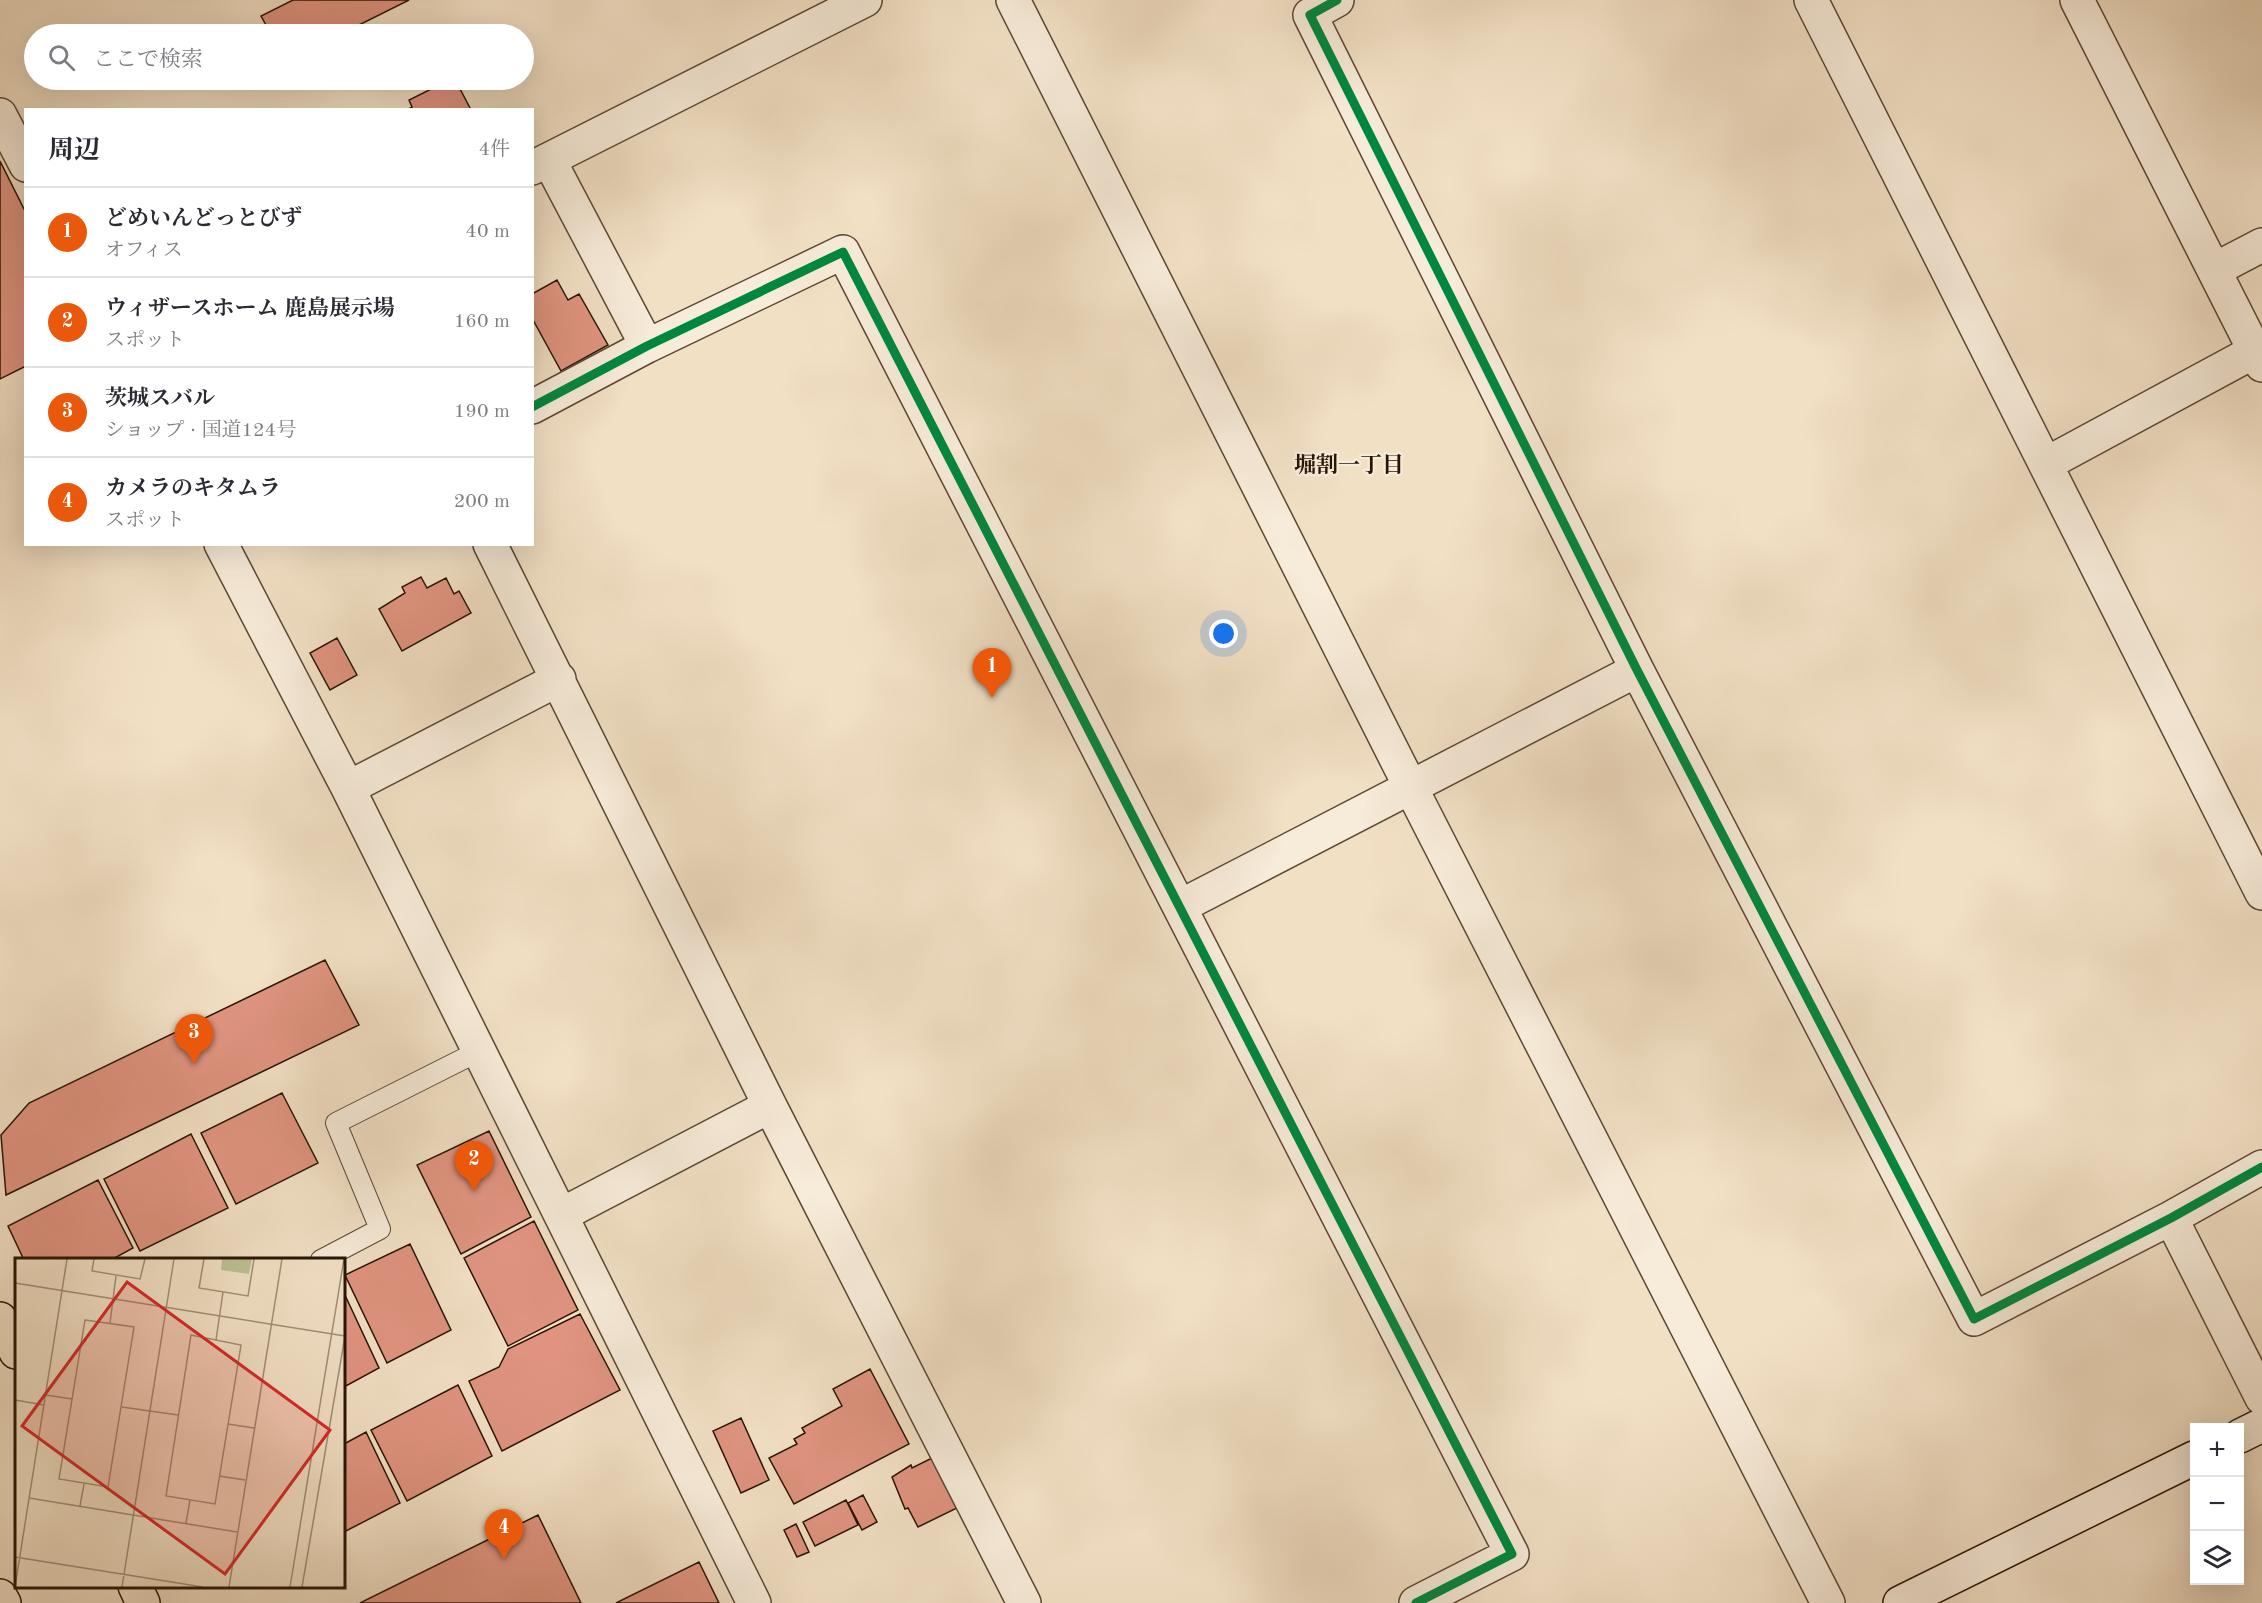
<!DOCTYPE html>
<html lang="ja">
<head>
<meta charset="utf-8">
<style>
  :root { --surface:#fff; --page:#f7f7f7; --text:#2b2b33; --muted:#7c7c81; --line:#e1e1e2; --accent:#ea580c }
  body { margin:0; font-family:"Old Standard TT","Noto Serif JP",serif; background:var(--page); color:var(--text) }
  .controls { position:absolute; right:18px; bottom:18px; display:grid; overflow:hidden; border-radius:0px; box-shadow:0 6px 24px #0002 }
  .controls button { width:54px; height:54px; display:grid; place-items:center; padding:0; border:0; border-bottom:2px solid var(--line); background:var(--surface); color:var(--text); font:30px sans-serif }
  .you { position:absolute; left:1224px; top:634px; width:21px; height:21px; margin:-15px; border:4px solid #fff; border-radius:50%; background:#1a73e8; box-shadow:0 0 0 9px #1a73e833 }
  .badge { display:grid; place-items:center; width:39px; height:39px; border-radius:50%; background:var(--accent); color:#fff; font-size:20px; font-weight:700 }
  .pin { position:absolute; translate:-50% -50px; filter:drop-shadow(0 2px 3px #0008) }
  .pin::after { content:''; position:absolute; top:32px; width:21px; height:18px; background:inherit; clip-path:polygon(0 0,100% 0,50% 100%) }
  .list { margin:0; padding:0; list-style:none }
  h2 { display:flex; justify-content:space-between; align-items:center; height:78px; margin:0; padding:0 24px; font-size:26px }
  h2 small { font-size:20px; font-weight:400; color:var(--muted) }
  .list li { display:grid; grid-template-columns:39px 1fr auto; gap:18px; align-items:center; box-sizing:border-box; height:90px; padding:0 24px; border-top:2px solid var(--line) }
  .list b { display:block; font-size:22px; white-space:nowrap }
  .list p { margin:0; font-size:20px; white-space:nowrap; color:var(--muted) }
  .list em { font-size:20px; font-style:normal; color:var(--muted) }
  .icon { flex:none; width:33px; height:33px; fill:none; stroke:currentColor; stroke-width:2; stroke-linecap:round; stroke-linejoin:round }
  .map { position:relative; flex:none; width:2262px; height:1603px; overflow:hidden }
  .search { position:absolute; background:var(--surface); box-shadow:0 6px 24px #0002; left:24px; top:24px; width:510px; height:66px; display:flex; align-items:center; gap:15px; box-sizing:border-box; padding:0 21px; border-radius:33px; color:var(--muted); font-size:22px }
  .panel { position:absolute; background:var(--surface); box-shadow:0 6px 24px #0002; left:24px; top:108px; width:510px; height:438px; border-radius:0px }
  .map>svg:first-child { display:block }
  .building { fill:#e09480; stroke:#281504; stroke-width:1.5 }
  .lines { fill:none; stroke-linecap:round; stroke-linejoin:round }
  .lane-casing { stroke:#5a4834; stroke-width:22 }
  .street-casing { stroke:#5a4834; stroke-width:36 }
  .secondary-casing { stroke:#281504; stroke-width:36 }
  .highway-casing { stroke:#281504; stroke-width:36 }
  .lane { stroke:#f7ebd9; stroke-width:20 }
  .street { stroke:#f7ebd9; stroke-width:33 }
  .secondary { stroke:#f7ebd9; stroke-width:33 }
  .highway { stroke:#f2e0c5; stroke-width:33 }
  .cycleway-casing { stroke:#f7ebd9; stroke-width:13 }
  .cycleway { stroke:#00873e; stroke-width:9 }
  .labels { text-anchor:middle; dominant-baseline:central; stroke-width:4.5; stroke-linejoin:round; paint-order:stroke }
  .neighbourhood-label { font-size:22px; font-weight:bold; fill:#281504; stroke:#f7ebd9 }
  .inset-road { fill:none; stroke:#a18f78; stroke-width:1.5 }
  .view { fill:#d62828; fill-opacity:0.15; stroke:#d62828; stroke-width:3 }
  .inset-edge { fill:none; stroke:#281504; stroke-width:3 }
</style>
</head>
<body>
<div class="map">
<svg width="2262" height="1603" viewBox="0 0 2262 1603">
  <rect width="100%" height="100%" fill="#f2e0c5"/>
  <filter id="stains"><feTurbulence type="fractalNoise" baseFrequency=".00333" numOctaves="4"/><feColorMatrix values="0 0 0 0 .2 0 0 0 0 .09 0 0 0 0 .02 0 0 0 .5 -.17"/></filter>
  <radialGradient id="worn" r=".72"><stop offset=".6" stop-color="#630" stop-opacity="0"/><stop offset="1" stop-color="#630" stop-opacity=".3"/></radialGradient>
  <path class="building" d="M 293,0 L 409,0 L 341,34 L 271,34 L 261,16 Z
    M 457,83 L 471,110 L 407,110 L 412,107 L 409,100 L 441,84 L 448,88 Z
    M 0,161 L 26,213 L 26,366 L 0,379 Z
    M 557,280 L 568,300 L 579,294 L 608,345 L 561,371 L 532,318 L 532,294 Z
    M 421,577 L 427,588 L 446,578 L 454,594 L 459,591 L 471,613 L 402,651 L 379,609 L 405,593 L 402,587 Z
    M 337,638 L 357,675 L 330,690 L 310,653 Z
    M 325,960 L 359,1025 L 6,1195 L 1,1135 L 29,1103 Z
    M 282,1093 L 318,1163 L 236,1204 L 201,1133 Z
    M 489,1131 L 531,1217 L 461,1254 L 417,1165 Z
    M 191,1134 L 228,1208 L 140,1251 L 104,1179 Z
    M 98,1180 L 133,1248 L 111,1260 L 24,1260 L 8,1226 Z
    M 534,1221 L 578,1310 L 508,1346 L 464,1258 Z
    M 410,1244 L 451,1330 L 387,1363 L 345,1275 Z
    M 344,1293 L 379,1368 L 344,1387 Z
    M 580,1314 L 620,1390 L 502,1451 L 469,1381 L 499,1367 L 508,1349 Z
    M 870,1369 L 909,1444 L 794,1504 L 769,1458 L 797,1444 L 794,1439 L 805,1433 L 802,1428 L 842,1406 L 833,1389 Z
    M 458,1385 L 492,1456 L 407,1501 L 371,1430 Z
    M 741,1418 L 769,1480 L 741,1493 L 713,1431 Z
    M 366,1432 L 400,1503 L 344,1532 L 344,1444 Z
    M 934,1457 L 959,1507 L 918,1527 L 908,1508 L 905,1509 L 892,1477 L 911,1465 L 912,1468 Z
    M 863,1495 L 877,1522 L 862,1530 L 848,1503 Z
    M 846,1500 L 858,1525 L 815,1546 L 803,1522 Z
    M 538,1515 L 581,1603 L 360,1603 Z
    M 796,1524 L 809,1552 L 797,1557 L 784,1530 Z
    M 699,1562 L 719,1603 L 616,1603 Z"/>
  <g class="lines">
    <defs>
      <path id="lane" d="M 321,1260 L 380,1229 L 336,1123 L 479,1051"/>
      <path id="street" d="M 1013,0 L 1411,788 L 1828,1603
        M 1337,0 L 1310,15 L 1637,670 L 1974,1319 L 2171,1218 L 2262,1167
        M 1811,0 L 2262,893
        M 2077,0 L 2262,365
        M 0,115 L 26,165
        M 549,160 L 647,346
        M 532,168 L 865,0
        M 2214,270 L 2262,245
        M 532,407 L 647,346 L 843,252 L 1512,1554 L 1416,1603
        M 2046,464 L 2255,351
        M 221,544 L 348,788 L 754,1603
        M 490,544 L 770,1106 L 1024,1603
        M 348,788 L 559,679
        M 1181,906 L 1637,670
        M 561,1215 L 770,1106
        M 2171,1218 L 2262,1398"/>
      <path id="secondary" d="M 2240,1436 L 2262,1425
        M 1900,1603 L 2194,1458"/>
      <path id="highway" d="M 0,1319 L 16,1352
        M 135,1586 L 143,1603
        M 0,1596 L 4,1603"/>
    </defs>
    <use href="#lane" class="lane-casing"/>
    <use href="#street" class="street-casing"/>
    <use href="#secondary" class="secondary-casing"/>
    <use href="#highway" class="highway-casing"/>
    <use href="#lane" class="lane"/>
    <use href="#street" class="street"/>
    <use href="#secondary" class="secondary"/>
    <use href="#highway" class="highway"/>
    <defs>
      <path id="cycleway" d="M 1337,0 L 1310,15 L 1637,670 L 1974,1319 L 2171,1218 L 2262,1167
        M 532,407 L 647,346 L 843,252 L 1512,1554 L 1416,1603"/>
    </defs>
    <use href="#cycleway" class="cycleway-casing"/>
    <use href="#cycleway" class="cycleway"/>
  </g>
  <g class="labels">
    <g class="neighbourhood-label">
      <text x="1349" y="466">堀割一丁目</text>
    </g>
  </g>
  <g transform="translate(15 1258)">
    <rect width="330" height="330" fill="#f2e0c5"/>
    <path d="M 207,1 L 237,1 L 234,16 L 206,12 Z" fill="#bcc294"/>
    <path class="inset-road" d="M 79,1 L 77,13 L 125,21 L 130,1M 189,1 L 184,30 L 233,38 L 239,1M 0,25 L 330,78M 70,62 L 119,69 L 93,229 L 44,221 ZM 95,65 L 101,18M 176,77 L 226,87 L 200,246 L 151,238 ZM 201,82 L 208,34M 31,137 L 57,141M 0,142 L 29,147M 107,149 L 163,157M 213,166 L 239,170M 204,218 L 230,222M 14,240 L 222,274M 65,248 L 69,226M 171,265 L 175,242M 0,299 L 188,329M 0,329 L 52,1M 107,329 L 159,1M 214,329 L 267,1M 275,329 L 329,1M 287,329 L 330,78"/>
    <path class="view" d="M 112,24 L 315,172 L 210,316 L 7,168 Z"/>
    <rect width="330" height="330" class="inset-edge"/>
  </g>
  <rect width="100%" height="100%" filter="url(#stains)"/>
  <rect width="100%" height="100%" fill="url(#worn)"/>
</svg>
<div class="controls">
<button>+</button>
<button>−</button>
<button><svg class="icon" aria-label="layers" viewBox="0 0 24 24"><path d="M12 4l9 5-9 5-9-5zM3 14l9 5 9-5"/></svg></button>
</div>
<div class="you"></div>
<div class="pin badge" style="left:992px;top:698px">1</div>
<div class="pin badge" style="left:474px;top:1191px">2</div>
<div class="pin badge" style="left:194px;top:1064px">3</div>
<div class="pin badge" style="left:504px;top:1559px">4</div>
<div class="search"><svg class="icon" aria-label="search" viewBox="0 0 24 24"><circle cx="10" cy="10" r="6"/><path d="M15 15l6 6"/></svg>ここで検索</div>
<section class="panel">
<h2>周辺<small>4件</small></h2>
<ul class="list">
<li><span class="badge">1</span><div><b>どめいんどっとびず</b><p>オフィス</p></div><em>40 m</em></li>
<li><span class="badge">2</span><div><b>ウィザースホーム 鹿島展示場</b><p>スポット</p></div><em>160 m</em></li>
<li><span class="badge">3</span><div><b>茨城スバル</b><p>ショップ · 国道124号</p></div><em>190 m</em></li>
<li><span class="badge">4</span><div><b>カメラのキタムラ</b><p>スポット</p></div><em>200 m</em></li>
</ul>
</section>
</div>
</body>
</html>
